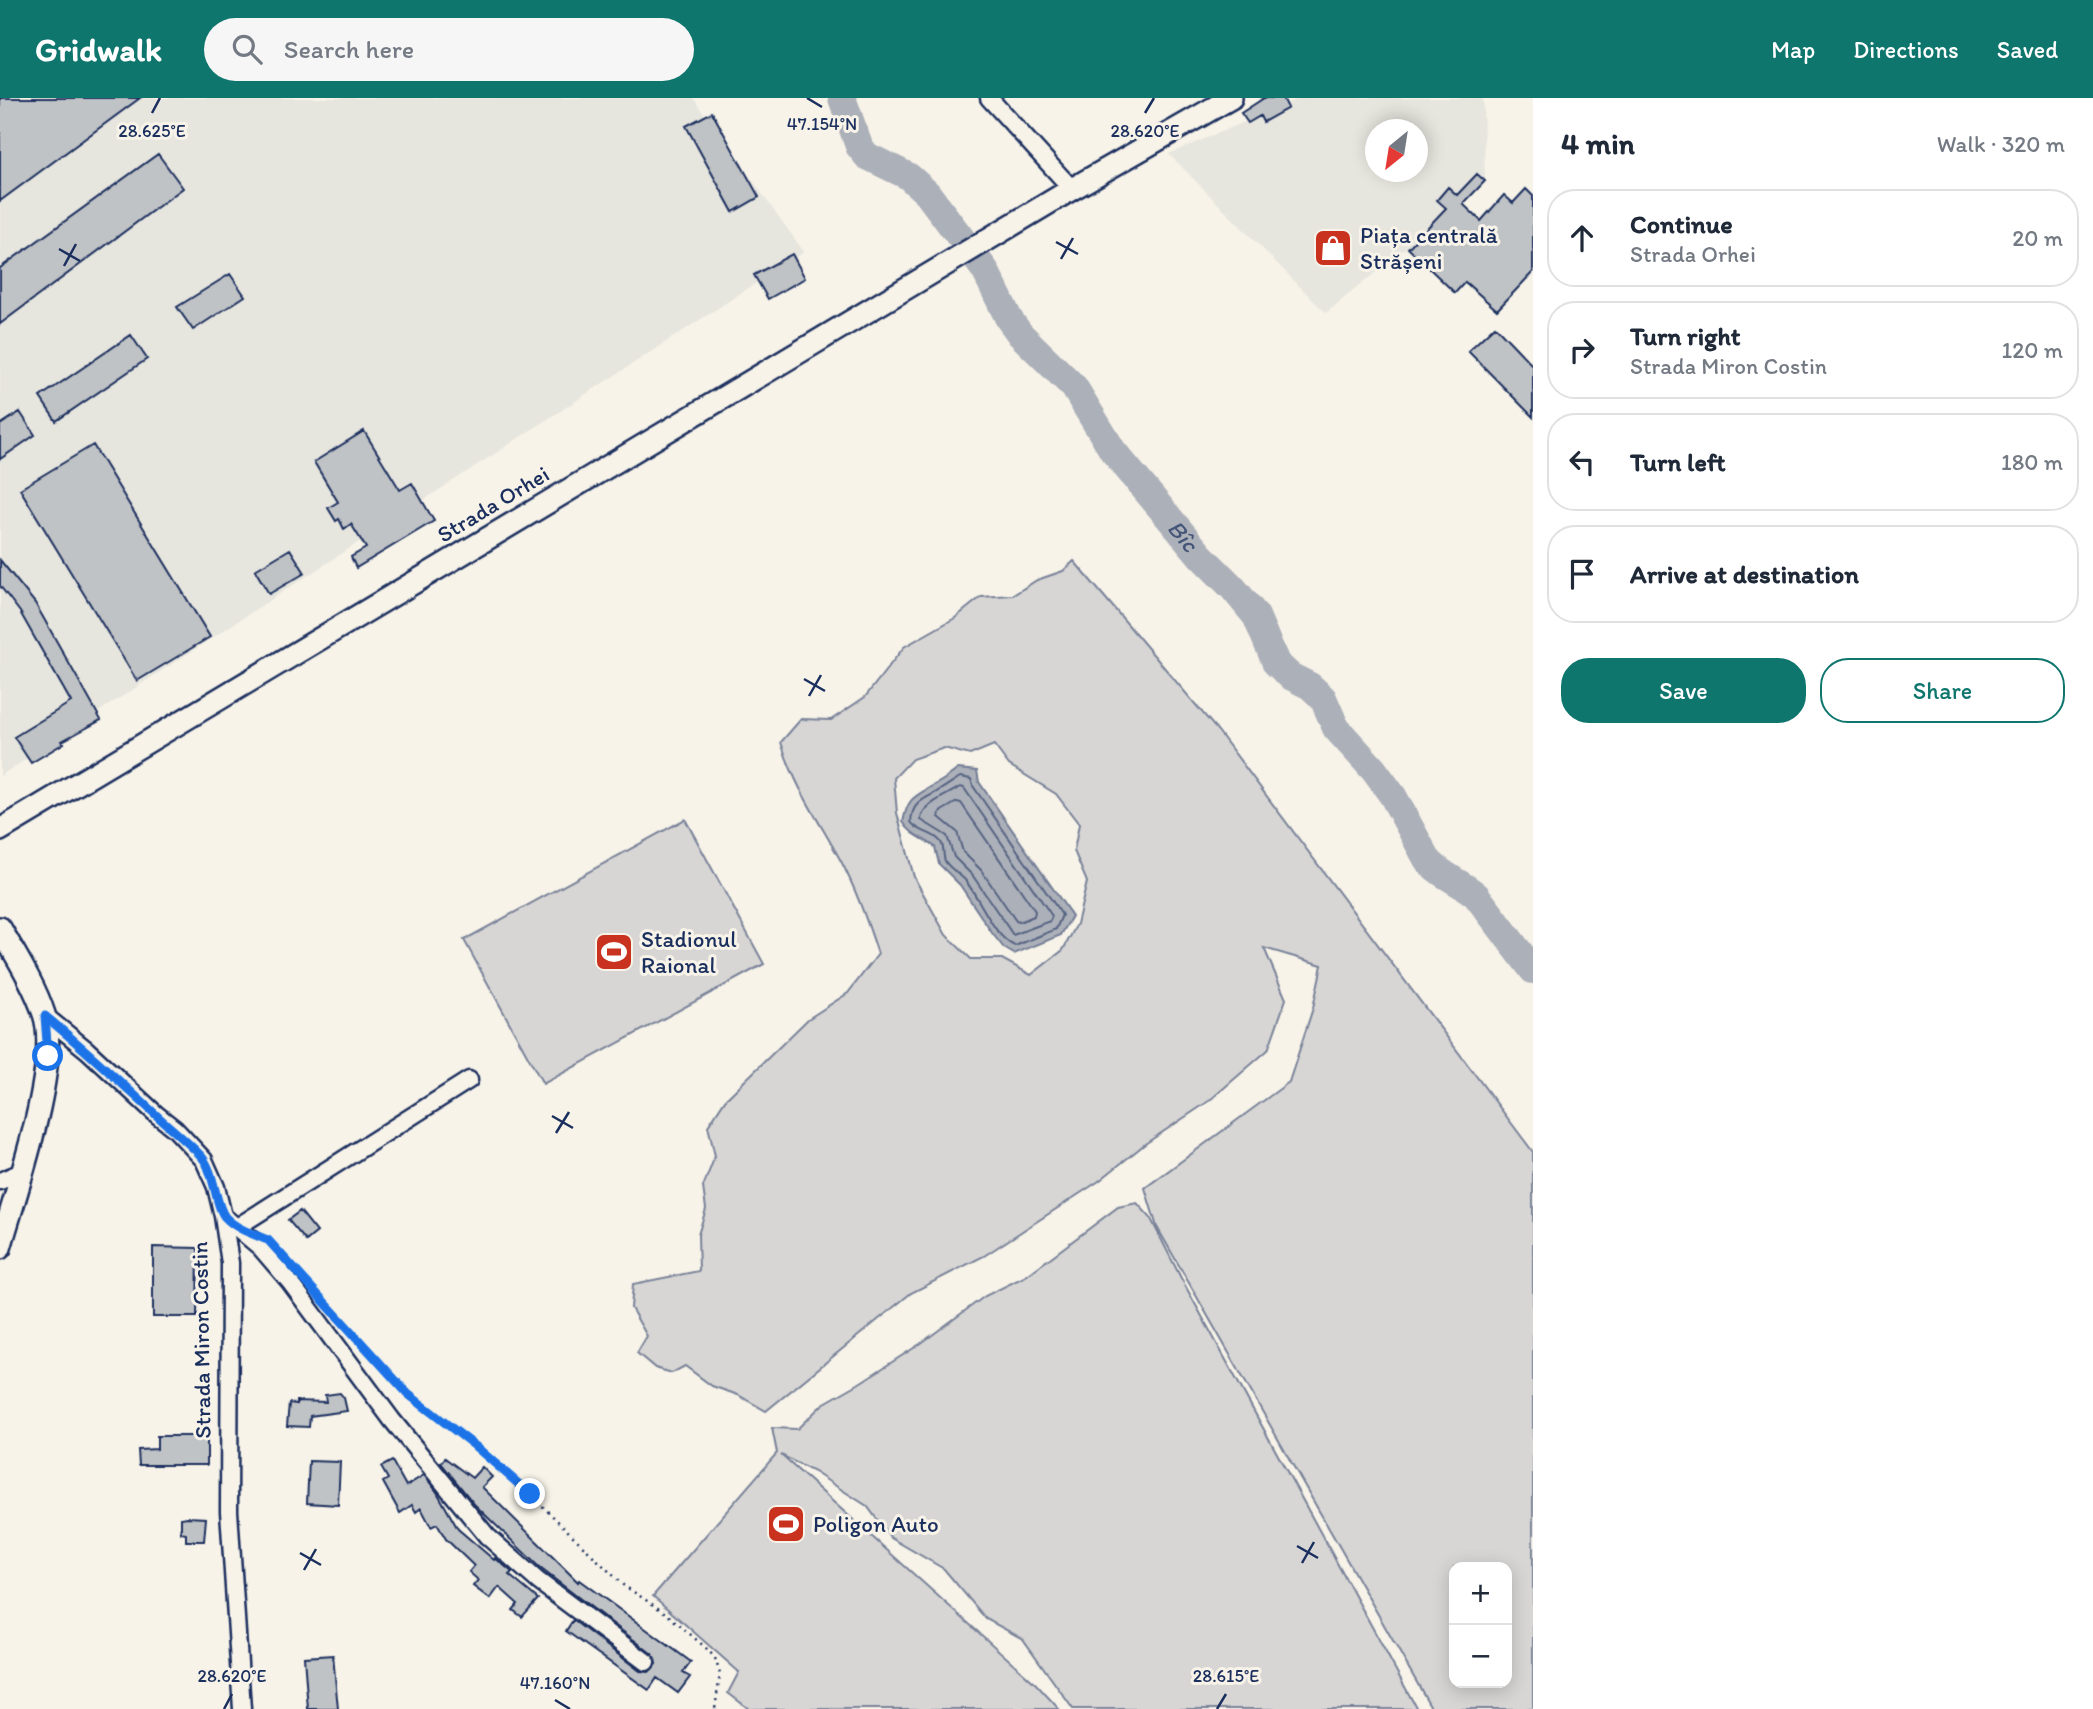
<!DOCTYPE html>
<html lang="en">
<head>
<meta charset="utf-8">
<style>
  :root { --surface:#fff; --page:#f6f6f7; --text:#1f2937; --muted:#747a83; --line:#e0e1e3; --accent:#0f766e }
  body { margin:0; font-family:Itim,sans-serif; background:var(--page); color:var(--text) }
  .controls { position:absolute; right:21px; bottom:21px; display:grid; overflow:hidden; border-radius:14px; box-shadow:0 4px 18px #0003 }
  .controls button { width:63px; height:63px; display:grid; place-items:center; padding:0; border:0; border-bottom:2px solid var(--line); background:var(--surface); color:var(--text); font:35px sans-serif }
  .compass { position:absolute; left:1365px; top:21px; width:63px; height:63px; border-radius:50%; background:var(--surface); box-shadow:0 4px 18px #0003; rotate:210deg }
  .stop { position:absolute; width:21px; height:21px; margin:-16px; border:5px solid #1a73e8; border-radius:50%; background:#fff }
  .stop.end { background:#1a73e8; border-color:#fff; box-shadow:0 2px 7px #0008 }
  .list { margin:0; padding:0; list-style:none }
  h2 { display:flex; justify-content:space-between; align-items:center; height:91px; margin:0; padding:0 28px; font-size:30px }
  h2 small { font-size:23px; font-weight:400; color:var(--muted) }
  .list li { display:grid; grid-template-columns:46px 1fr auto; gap:21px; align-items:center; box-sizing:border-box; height:98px; margin:0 14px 14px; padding:0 14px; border:2px solid var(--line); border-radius:28px }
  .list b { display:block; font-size:26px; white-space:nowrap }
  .list p { margin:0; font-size:23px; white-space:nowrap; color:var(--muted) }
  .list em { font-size:23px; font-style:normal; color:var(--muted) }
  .actions { display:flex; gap:14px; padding:21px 28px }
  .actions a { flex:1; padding:16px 0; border:2px solid var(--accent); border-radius:28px; text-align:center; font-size:24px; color:var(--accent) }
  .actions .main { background:var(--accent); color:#fff }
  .icon { flex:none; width:38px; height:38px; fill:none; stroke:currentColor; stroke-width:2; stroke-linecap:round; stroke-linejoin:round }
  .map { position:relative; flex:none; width:1533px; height:1611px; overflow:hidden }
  header { display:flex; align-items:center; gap:42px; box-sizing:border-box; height:98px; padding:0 35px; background:var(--accent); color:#fff }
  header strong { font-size:33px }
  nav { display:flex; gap:38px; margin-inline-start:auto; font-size:24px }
  .search { width:490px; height:63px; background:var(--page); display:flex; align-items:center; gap:18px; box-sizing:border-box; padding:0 24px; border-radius:38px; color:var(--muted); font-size:26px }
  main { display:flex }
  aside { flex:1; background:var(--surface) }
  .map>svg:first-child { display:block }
  .built { fill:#e6e5de; fill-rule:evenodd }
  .green { fill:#d7d6d4; stroke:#798299; stroke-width:2; fill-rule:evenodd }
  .water { fill:#acb0b9; stroke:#727c95; stroke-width:2 }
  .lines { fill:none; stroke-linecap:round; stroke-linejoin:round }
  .shore { stroke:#556382; stroke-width:2 }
  .river { stroke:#acb0b9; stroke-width:28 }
  .building { fill:#c0c3c5; stroke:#1b2f5e; stroke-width:2 }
  .minor-casing { stroke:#1b2f5e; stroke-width:21 }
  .major-casing { stroke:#1b2f5e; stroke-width:26 }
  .path { stroke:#1b2f5e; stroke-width:2.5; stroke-dasharray:2 5; stroke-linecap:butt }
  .minor { stroke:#f7f3e8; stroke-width:16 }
  .major { stroke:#f7f3e8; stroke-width:21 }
  .route { stroke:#1a73e8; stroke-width:9 }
  .ticks { fill:none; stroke:#1b2f5e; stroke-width:2.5 }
  .labels { text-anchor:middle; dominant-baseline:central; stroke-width:6; stroke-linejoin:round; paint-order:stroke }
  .poi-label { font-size:23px; fill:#1b2f5e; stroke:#f7f3e8; text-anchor:start }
  .street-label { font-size:23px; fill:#1b2f5e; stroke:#f7f3e8 }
  .water-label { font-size:24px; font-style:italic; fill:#465679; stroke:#f7f3e8 }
  .ticks-label { font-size:18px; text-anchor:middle; fill:#1b2f5e; stroke:#f7f3e8; stroke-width:6; stroke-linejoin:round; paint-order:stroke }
</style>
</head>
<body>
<header>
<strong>Gridwalk</strong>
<div class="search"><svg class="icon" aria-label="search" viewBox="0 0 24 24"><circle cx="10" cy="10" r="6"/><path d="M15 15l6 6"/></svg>Search here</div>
<nav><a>Map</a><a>Directions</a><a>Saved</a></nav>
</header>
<main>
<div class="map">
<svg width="1533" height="1611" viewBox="0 0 1533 1611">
  <rect width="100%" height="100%" fill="#f7f3e8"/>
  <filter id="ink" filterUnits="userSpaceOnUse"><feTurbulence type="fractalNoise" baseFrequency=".0143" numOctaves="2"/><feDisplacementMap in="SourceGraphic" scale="14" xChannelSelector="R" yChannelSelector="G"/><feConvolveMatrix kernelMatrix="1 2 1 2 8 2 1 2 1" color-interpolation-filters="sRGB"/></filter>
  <g filter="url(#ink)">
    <path class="built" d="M 0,0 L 693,0 L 804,154 L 0,678 Z
      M 1301,0 L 1483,0 L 1485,85 L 1326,215 L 1169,56 ZM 1376,32 L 1418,32 L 1418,74 L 1376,74 Z"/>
    <path class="green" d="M 1074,463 L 1218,633 L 1533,1054 L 1533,1611 L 1432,1611 L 1157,1129 L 1145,1090 L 1289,984 L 1313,910 L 1322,867 L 1264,850 L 1286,901 L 1268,952 L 1209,1003 L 1145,1046 L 1099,1083 L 984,1158 L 911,1195 L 766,1313 L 738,1297 L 712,1288 L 685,1268 L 672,1275 L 655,1270 L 637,1255 L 647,1238 L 631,1210 L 633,1186 L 699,1173 L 698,1137 L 706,1111 L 703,1089 L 715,1058 L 708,1028 L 725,1002 L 808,921 L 848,895 L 878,856 C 868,825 857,794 842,765 C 820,724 794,688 781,644 L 801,621 L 831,622 L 865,599 L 904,549 L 955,520 L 981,499 L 1013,497 L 1037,482 L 1063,473 ZM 994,647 L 1009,667 L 1056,696 L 1079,726 L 1074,753 L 1087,784 L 1077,826 L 1063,852 L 1031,877 L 1002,861 L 971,861 L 946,837 L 914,779 L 897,715 L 894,680 L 912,661 L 944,650 L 970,657 ZM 1454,1469 L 1507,1469 L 1507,1585 L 1454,1585 Z
      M 685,721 L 764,866 L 543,986 L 464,842 Z
      M 1137,1105 L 1150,1119 L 1181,1180 L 1417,1611 L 1073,1611 L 1023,1541 L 986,1521 L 944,1471 L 891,1440 L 867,1408 L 814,1374 L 781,1357 L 1036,1586 L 1059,1611 L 749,1611 L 728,1595 L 739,1574 L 653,1498 L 777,1355 L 772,1330 L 797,1331 L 823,1306 L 858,1286 L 920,1246 L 985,1198 L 1026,1178 L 1118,1109 Z"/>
    <path class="water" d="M 958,671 L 977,673 L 979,684 L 1072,818 L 1061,837 L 1014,856 L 1004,850 L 992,835 L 960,787 L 939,766 L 935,749 C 922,739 912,738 903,724 C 908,699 914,699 934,687 C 943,683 950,677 958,671 Z"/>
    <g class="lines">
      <path class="shore" d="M 960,679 L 971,681 L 973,688 L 1062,817 L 1056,831 L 1015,848 C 994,840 980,800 965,782 C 959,776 949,770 945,763 C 943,758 944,751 942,746 C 936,734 918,735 911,724 C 912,706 921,702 935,695 C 944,690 952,684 960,679 Z
        M 960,689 L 964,690 L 1052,818 L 1050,823 L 1013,837 L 973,778 L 954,759 L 947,738 L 921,722 C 921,707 948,697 960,689 Z
        M 957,704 L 961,705 L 1035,813 L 1034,818 L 1019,824 L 1016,823 L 981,772 L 963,754 L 957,734 L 939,719 L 940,714 Z"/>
      <path class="river" id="s1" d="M 842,0 L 859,48 L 867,58 L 908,78 L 927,95 L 985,172 L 1009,221 L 1020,236 L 1074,289 L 1113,353 L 1201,458 L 1233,490 L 1256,518 L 1276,565 L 1290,578 L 1310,588 L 1323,600 L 1336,630 L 1374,672 L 1393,698 L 1427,761 C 1439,777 1461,784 1476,797 L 1533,872"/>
    </g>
    <path class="building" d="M 0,0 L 140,0 L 0,103 Z
      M 1264,0 L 1283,0 L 1288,10 L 1263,24 L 1260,18 L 1248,25 L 1241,15 Z
      M 712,14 L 759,99 L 733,114 L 686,28 Z
      M 158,56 L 183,90 L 0,226 L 0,170 Z
      M 1477,76 L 1485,83 L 1463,106 L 1481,123 L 1504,97 L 1513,105 L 1526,91 L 1533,98 L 1533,174 L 1497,212 L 1465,184 L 1455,195 L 1408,150 L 1446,110 L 1437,102 L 1448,89 L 1457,97 Z
      M 792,156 L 805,180 L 768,201 L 754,177 Z
      M 230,176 L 245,198 L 193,232 L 177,209 Z
      M 1495,228 L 1533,268 L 1533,319 L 1468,253 Z
      M 131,237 L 147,261 L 56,323 L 40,299 Z
      M 20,314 L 35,337 L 0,361 L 0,327 Z
      M 364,333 L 400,392 L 412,385 L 434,423 L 356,470 L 351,459 L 366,450 L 351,426 L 344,431 L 339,421 L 336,423 L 328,410 L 338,404 L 314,364 Z
      M 93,347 L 210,539 L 137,583 L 20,391 Z
      M 290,451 L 305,475 L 269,496 L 255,472 Z
      M 0,462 L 35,505 L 101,622 L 62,643 L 64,645 L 31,665 L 14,639 L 71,604 L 20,514 L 0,488 Z
      M 300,1113 L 317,1134 L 306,1143 L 288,1122 Z
      M 153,1149 L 198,1150 L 197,1219 L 153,1219 Z
      M 340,1295 L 344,1300 L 347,1313 L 310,1318 L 309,1329 L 287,1328 L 289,1305 L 297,1306 L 297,1303 L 326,1304 L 325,1297 Z
      M 157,1338 L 207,1338 L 207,1367 L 139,1367 L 138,1352 L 157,1351 Z
      M 445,1360 L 472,1380 L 482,1369 L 492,1379 L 482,1389 L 578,1484 L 579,1482 L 691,1564 L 683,1575 L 690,1579 L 678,1595 L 657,1580 L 649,1592 L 566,1533 L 573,1522 L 640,1573 L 649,1574 L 656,1566 L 652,1556 L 540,1470 L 474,1406 L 441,1365 Z
      M 309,1363 L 340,1364 L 338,1407 L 307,1405 Z
      M 392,1363 L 406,1388 L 424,1377 L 437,1394 L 458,1431 L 494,1462 L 495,1460 L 512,1474 L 509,1477 L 538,1501 L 522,1519 L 513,1512 L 518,1506 L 499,1489 L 490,1501 L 473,1488 L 478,1482 L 469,1474 L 474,1468 L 446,1441 L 437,1426 L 431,1429 L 421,1410 L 416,1414 L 412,1407 L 400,1415 L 383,1384 L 388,1381 L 381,1369 Z
      M 187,1419 L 206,1420 L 204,1443 L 186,1443 L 186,1436 L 181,1435 L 181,1420 Z
      M 333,1557 L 338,1611 L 308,1611 L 304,1559 Z"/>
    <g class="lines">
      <defs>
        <path id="minor" d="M 989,0 L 1072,91
          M 45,918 L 87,952 L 156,1016 L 175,1031 L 204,1062 L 216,1089 L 223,1118 L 230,1165 L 229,1413 L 242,1611
          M 0,1083 L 22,1074
          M 223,1118 L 260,1149 L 290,1184 L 392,1322 L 487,1438 L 538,1483 L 646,1564
          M 237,1129 L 469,982"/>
        <path id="major" d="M 0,732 L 1072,91 L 1231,0
          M 0,830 C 16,858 34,886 44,916 C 61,965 15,1097 0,1150"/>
      </defs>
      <use href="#minor" class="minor-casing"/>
      <use href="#major" class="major-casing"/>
      <path class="path" d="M 328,1208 L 408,1296 L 475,1347 L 530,1396 L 623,1487 L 667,1516 L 707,1551 L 715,1560 L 720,1576 L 715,1611"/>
      <use href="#minor" class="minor"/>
      <use href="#major" class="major"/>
    </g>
  </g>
  <g class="lines" filter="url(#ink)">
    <path class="route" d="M 48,958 L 45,918 C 83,949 118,982 154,1015 C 170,1030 187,1043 202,1059 C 215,1075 215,1107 225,1119 C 236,1131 253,1136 268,1142 L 408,1296 L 475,1348 L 530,1396"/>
  </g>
  <path class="ticks" d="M 807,0 L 822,9M 152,15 L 160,0M 1145,15 L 1154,0M 1056,144 L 1078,156M 59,151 L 80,163M 1061,161 L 1073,140M 64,168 L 76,146M 804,581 L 825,593M 809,598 L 821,577M 552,1018 L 573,1030M 556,1035 L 569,1014M 1297,1448 L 1318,1460M 300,1455 L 321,1467M 1302,1465 L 1314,1444M 304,1472 L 316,1451M 555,1602 L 570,1611M 224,1611 L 232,1596M 1217,1611 L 1226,1596"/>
  <defs>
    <symbol id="shop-square" viewBox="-11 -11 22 22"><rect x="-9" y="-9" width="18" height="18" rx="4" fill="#c8321e" stroke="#f7f3e8"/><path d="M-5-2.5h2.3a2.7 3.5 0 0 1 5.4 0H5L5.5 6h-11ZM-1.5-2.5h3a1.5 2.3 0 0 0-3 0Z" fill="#fff"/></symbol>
    <symbol id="stadium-square" viewBox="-11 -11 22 22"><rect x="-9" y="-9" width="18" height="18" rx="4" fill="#c8321e" stroke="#f7f3e8"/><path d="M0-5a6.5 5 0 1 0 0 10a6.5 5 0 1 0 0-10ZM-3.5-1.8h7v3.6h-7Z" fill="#fff"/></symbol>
  </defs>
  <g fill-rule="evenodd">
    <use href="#shop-square" x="1311" y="128" width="44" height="44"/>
    <use href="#stadium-square" x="592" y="832" width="44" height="44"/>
    <use href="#stadium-square" x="764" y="1404" width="44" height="44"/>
  </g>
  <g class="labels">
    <g class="poi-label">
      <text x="1360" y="137">Piața centrală<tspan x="1360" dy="26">Strășeni</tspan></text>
      <text x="641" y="841">Stadionul<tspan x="641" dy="26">Raional</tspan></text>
      <text x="813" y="1426">Poligon Auto</text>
    </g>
    <g class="street-label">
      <text transform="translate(493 406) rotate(-31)">Strada Orhei</text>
      <text transform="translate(201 1242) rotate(-91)">Strada Miron Costin</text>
    </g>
    <g class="water-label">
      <text stroke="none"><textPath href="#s1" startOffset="565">Bîc</textPath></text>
    </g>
  </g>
  <g class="ticks-label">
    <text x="822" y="32">47.154°N</text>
    <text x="152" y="39">28.625°E</text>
    <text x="1145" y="39">28.620°E</text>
    <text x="232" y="1584">28.620°E</text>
    <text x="1226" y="1584">28.615°E</text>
    <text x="555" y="1591">47.160°N</text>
  </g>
</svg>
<div class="controls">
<button>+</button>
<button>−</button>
</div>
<svg class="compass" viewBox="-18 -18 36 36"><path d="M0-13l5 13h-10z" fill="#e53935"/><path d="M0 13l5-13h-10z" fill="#747a83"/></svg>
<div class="stop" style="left:48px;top:958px"></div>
<div class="stop end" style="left:530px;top:1396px"></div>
</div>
<aside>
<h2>4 min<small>Walk · 320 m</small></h2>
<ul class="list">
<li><svg class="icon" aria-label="ahead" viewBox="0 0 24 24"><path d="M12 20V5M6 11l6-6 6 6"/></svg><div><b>Continue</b><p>Strada Orhei</p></div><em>20 m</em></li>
<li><svg class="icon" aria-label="right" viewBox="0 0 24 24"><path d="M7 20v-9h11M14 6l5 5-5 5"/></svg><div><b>Turn right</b><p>Strada Miron Costin</p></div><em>120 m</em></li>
<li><svg class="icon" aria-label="left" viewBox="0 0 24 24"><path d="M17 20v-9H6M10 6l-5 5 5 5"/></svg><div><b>Turn left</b></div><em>180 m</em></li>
<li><svg class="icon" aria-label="arrive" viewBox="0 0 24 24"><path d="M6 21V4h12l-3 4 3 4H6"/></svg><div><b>Arrive at destination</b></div></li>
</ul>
<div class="actions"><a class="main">Save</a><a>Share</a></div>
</aside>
</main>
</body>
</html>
